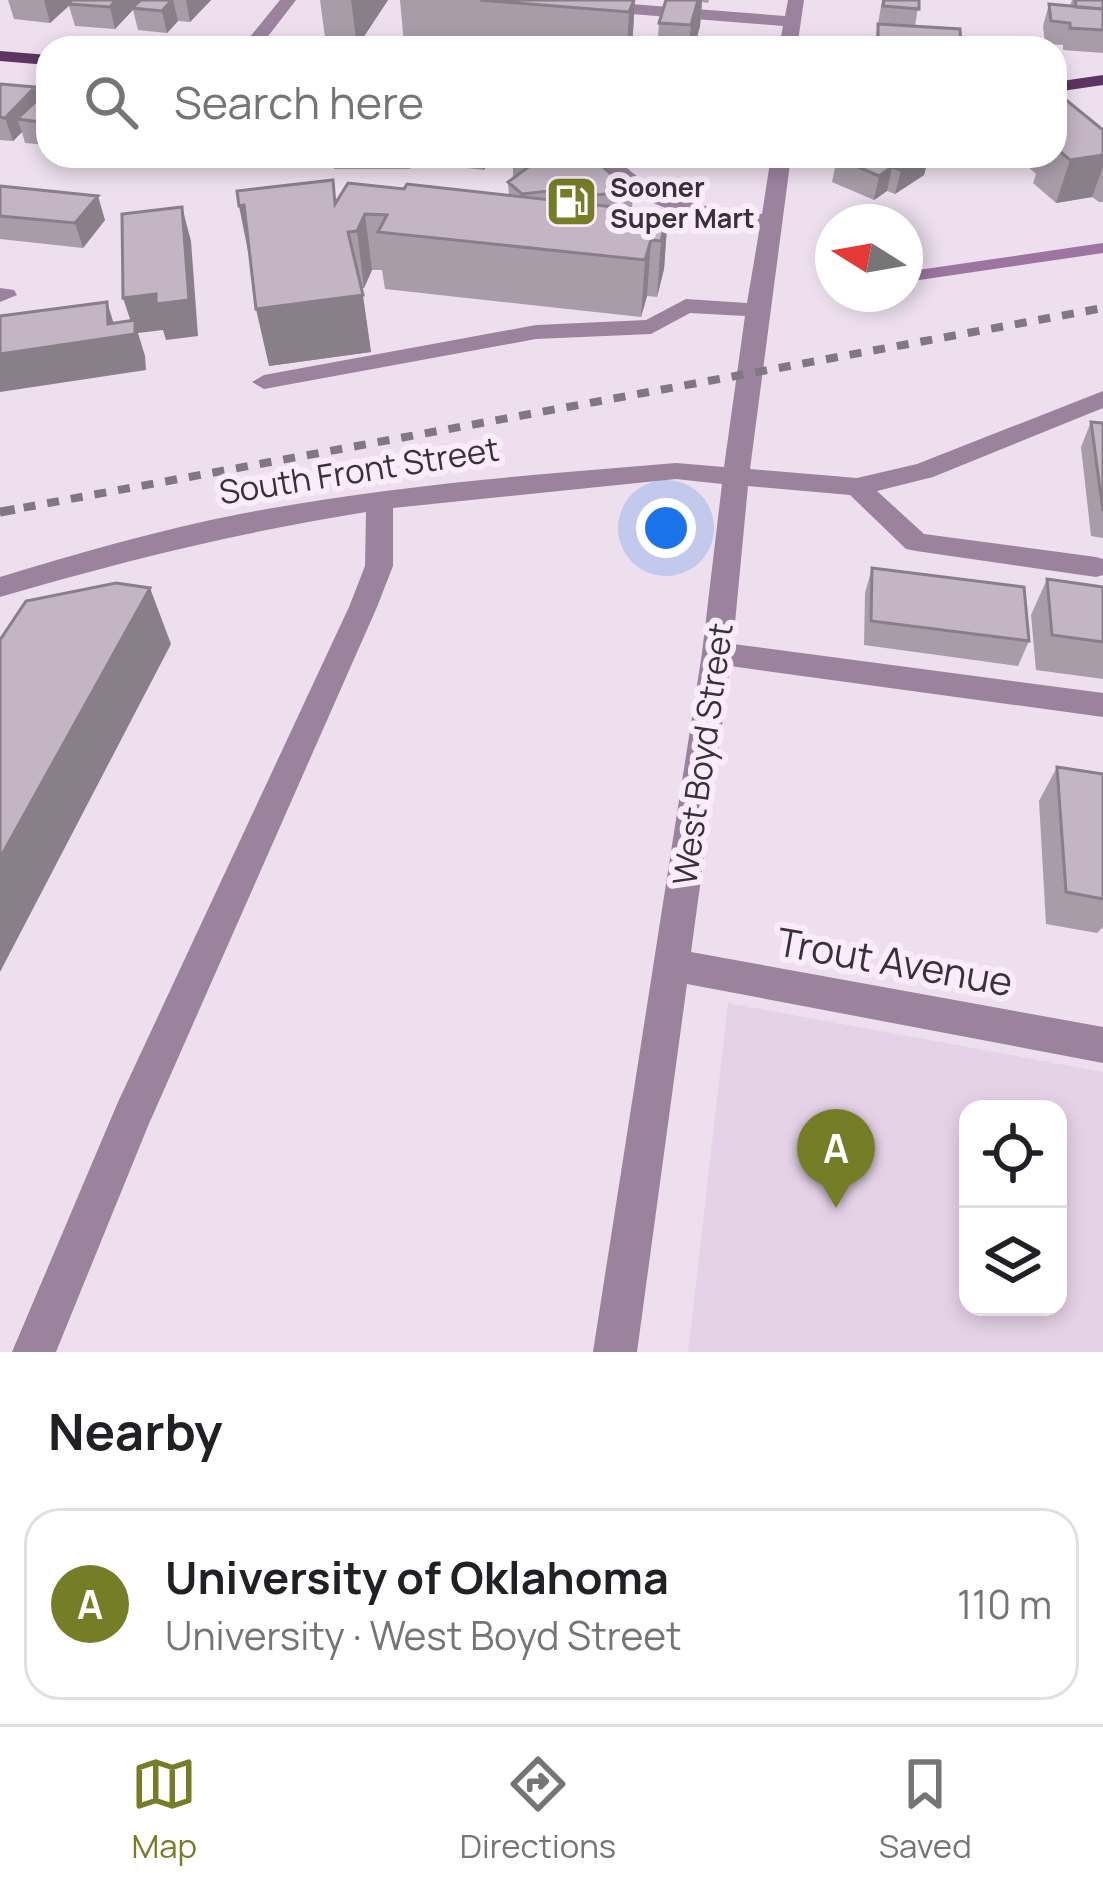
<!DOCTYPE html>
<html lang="en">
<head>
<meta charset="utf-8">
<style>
  :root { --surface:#fff; --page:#f2f2f2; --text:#202124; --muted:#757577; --line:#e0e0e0; --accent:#767d27 }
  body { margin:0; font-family:Manrope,sans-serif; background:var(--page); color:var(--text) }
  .controls { position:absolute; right:36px; bottom:36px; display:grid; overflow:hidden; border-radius:24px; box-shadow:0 6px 18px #0003 }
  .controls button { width:108px; height:108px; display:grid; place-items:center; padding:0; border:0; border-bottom:3px solid var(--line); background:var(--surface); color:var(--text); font:60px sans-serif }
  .compass { position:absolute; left:815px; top:204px; width:108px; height:108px; border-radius:50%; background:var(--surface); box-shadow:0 6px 18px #0003; rotate:281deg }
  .you { position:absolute; left:666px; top:528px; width:42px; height:42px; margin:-30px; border:9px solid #fff; border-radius:50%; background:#1a73e8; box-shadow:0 0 0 18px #1a73e833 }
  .badge { display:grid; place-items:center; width:78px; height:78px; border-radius:50%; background:var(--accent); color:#fff; font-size:39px; font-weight:700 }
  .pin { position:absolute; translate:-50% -99px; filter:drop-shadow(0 3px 6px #0008) }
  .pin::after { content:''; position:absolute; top:63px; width:42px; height:36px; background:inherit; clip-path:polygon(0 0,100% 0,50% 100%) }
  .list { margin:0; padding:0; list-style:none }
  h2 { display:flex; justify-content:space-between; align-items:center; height:156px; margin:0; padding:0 48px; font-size:51px }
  h2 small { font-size:39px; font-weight:400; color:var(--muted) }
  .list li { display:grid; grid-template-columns:78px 1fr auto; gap:36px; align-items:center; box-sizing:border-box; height:192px; margin:0 24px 24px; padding:0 24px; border:3px solid var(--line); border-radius:36px }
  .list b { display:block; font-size:45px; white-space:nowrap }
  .list p { margin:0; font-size:39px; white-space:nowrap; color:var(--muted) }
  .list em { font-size:39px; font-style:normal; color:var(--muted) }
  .icon { flex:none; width:66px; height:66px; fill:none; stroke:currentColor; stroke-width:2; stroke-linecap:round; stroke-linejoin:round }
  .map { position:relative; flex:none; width:1103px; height:1352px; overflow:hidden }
  .search { position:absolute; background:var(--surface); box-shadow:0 6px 18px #0003; left:36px; right:36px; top:36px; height:132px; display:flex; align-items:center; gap:30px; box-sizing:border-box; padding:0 42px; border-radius:36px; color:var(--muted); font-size:45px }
  .sheet { height:372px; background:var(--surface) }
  nav { display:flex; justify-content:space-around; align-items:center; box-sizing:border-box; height:168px; border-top:3px solid var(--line); background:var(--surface); font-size:33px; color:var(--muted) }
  nav a { display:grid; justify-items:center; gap:6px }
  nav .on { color:var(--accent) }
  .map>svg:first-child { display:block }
  .built { fill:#e6d2e7; fill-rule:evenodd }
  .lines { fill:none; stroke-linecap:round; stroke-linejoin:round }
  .stream { stroke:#9d75a1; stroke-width:10 }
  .minor { fill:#9b839e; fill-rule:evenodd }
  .major { fill:#5d3562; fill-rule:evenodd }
  .rail-far1 { stroke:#807781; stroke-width:8; stroke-dasharray:12 12; stroke-linecap:butt }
  .rail { stroke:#807781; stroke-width:9; stroke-dasharray:15 15; stroke-linecap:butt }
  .wall { fill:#a89ca9 }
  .shaded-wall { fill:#887f89 }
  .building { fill:#c3b5c4; stroke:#887f89; stroke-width:3 }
  .labels { text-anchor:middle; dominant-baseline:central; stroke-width:12; stroke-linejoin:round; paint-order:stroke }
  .far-poi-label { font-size:27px; font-weight:bold; fill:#373238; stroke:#faecfb; text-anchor:start }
  .street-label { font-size:33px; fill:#373238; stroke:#faecfb }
  .near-street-label { font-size:39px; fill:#373238; stroke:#faecfb }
</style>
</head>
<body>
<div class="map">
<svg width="1103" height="1352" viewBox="0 0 1103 1352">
  <rect width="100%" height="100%" fill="#eddfee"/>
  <path class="built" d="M 728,1003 L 1103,1072 L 1103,1352 L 688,1352 ZM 968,1109 L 1058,1109 L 1058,1307 L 968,1307 Z"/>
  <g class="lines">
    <path class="stream" d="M 905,277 L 1103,248"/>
    <path class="minor" d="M 280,0 L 296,0 L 259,48 L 241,48 Z
      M 510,0 L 579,0 L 785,16 L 788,0 L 804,0 L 797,48 L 779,48 L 783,26 L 518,5 Z
      M 594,156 L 615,156 C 656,201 703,208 762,214 L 771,156 L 791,156 L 750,469 L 857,478 L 917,464 L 1103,391 L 1103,408 L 933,477 L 877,491 L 924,534 L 1096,557 L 1103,559 L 1103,575 L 1096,577 L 916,551 L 906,549 L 850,495 L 748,486 L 733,644 L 1103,693 L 1103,717 L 730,666 L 691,952 L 1103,1027 L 1103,1063 L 687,984 L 637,1352 L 593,1352 L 702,653 L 722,484 L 676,479 L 393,508 L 393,566 L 377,607 L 148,1126 L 56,1352 L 12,1352 L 118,1102 L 349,607 L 365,566 L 366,512 C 241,532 122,561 0,597 L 0,577 C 79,553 158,530 240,514 C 384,486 529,475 676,463 L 724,467 L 745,316 L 690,313 L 651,334 L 536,339 L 264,389 L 252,382 L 264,375 L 536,325 L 646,320 L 686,299 L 747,303 L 760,226 C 694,219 637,211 594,156 Z
      M 0,288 L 14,290 L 17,295 L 0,302 Z"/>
    <path class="major" d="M 0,51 L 48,55 L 48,65 L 0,61 Z
      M 1103,75 L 1103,85 L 1055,92 L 1055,82 Z"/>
    <path class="rail-far1" d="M 0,512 L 1103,308"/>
    <path class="rail" d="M 0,512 L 17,509"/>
  </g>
  <path class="wall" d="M 8,0 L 211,0 L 190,22 L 178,21 L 167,33 L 138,30 L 133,10 L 115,29 L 75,26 L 69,6 L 50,23 L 14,19 Z
    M 320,0 L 388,0 L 357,47 L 326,45 Z
    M 400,0 L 635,0 L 632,48 L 451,48 L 404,44 Z
    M 666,0 L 709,0 L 708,3 L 702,2 L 700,26 L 694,48 L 657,48 L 659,23 Z
    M 882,0 L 919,0 L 915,26 L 961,45 L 960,48 L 874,48 Z
    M 1072,0 L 1103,0 L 1103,53 L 1063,50 L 1063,45 L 1045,44 L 1043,26 L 1049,4 L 1070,6 Z
    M 0,84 L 39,99 L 48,90 L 48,145 L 25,143 L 22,132 L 13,141 L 0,140 Z
    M 1055,91 L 1103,130 L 1103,202 L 1099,202 L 1092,197 L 1056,203 L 1033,183 L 1036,174 L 1016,156 L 1055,156 Z
    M 332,156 L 416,156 L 410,169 L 334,169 Z
    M 423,156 L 492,156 L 484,170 L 424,163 Z
    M 840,156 L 929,156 L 924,175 L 895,194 L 887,191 L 874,200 L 832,182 L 837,158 Z
    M 513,157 L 633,192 L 632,209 L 668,213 L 664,269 L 657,297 L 647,296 L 641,317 L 385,289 L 382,270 L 372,270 L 364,288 L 361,288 L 371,352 L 269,366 L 336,202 L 404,189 L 509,196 L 508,182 L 513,178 Z
    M 0,186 L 105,220 L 83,248 L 0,239 Z
    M 1091,422 L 1103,423 L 1103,538 L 1091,536 L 1081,447 Z
    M 872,568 L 1029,641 L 1018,666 L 864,645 L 865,593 Z
    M 1047,579 L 1103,587 L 1103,679 L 1036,670 L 1031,615 Z
    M 1057,767 L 1103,774 L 1103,927 L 1097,933 L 1046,924 L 1039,801 Z"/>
  <path class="shaded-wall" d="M 44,0 L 75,0 L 50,23 Z
    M 116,0 L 142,0 L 115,29 L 110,7 Z
    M 173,0 L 178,21 L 167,33 L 162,11 Z
    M 186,0 L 211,0 L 190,22 Z
    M 351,0 L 388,0 L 357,47 Z
    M 635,0 L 632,48 L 627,48 L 629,12 Z
    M 698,0 L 702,0 L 700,26 L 694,48 L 689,48 L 691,25 Z
    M 35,87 L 42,110 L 17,119 L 22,132 L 13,141 L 5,118 Z
    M 1103,155 L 1103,167 L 1092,197 L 1056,203 L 1070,160 Z
    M 409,156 L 416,156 L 410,169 Z
    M 483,156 L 492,156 L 484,170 Z
    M 916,156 L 929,156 L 924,175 L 895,194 L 901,170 Z
    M 892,167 L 887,191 L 874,200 L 879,176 Z
    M 98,196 L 105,220 L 83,248 L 75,223 Z
    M 244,205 L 250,261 L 239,206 Z
    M 182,207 L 191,241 L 198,336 L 166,340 L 163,330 L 138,333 L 145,356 L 146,370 L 0,392 L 0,354 L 108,324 L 107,302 L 118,337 L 135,334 L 123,298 Z
    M 668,213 L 664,269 L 657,297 L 661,241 Z
    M 365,214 L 372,270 L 364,288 L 357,231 Z
    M 651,240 L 647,296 L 641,317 L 645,260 Z
    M 363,295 L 371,352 L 269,366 L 256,309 Z
    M 150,588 L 171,644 L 0,972 L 0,858 Z"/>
  <path class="building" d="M 72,0 L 116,0 L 110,7 L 68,4 Z
    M 141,0 L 172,0 L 162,11 L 132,8 Z
    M 480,0 L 634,0 L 629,12 Z
    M 666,0 L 698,0 L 691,25 L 659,23 Z
    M 884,0 L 919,0 L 919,9 L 883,6 Z
    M 1075,0 L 1103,0 L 1103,9 L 1076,7 Z
    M 1049,4 L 1103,9 L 1103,30 L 1070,28 L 1070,23 L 1051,21 Z
    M 878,24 L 960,29 L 961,45 L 919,42 L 920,48 L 885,48 L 885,38 L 878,38 Z
    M 0,84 L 35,87 L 5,118 L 0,117 Z
    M 48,90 L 48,123 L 17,119 Z
    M 1055,91 L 1103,130 L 1103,155 L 1070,160 L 1055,147 L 1055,139 L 1058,138 L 1055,136 Z
    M 516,156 L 590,156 L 633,192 L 566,197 L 558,190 L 522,194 L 508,182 L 527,168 L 513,157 Z
    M 840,156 L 922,156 L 901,170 L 892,167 L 879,176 L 837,158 Z
    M 333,180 L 335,204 L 348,183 L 404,189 L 407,184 L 668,213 L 661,241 L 651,240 L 645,260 L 378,232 L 387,215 L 365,214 L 357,231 L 348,232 L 363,295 L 256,309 L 244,205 L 239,206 L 237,191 Z
    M 0,186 L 98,196 L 75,223 L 0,216 Z
    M 182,207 L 189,300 L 156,304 L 156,294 L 123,298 L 122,214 Z
    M 107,302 L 108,324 L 135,320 L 135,334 L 0,354 L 0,316 Z
    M 1091,422 L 1103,423 L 1103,511 Z
    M 872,568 L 1024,587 L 1029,641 L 871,621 Z
    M 1047,579 L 1103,587 L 1103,642 L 1052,635 Z
    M 116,583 L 150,588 L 0,858 L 0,640 L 26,601 Z
    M 1057,767 L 1103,774 L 1103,899 L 1066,892 Z"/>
  <defs>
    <symbol id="fuel-square" viewBox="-11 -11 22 22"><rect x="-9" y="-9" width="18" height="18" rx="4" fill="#767d27" stroke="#faecfb"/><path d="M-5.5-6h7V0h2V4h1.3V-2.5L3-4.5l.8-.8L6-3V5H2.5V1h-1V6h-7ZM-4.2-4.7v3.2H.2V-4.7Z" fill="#fff"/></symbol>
  </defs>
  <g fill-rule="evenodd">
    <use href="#fuel-square" x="542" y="172" width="59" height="59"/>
  </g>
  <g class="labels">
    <g class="far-poi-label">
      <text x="610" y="186">Sooner<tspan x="610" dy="31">Super Mart</tspan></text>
    </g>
    <g class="street-label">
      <text transform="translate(359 470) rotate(-9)">South Front Street</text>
      <text transform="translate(702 754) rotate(-82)">West Boyd Street</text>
    </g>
    <g class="near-street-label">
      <text transform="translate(895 961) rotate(10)">Trout Avenue</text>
    </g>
  </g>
</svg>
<div class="controls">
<button><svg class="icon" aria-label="locate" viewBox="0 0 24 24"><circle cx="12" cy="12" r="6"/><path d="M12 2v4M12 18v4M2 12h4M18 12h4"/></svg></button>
<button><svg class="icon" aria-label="layers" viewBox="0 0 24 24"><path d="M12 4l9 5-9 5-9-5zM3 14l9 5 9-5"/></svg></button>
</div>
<svg class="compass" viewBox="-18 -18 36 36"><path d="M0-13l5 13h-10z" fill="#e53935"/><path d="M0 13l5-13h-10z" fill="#757577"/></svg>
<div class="you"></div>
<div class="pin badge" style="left:836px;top:1208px">A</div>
<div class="search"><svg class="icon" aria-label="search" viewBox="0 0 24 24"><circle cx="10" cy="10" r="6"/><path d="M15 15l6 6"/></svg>Search here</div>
</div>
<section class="sheet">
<h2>Nearby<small></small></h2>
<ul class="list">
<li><span class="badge">A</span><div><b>University of Oklahoma</b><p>University · West Boyd Street</p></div><em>110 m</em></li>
</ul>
</section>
<nav>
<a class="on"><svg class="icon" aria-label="map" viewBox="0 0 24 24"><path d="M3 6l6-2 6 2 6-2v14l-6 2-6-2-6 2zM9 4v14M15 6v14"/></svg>Map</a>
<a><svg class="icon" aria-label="directions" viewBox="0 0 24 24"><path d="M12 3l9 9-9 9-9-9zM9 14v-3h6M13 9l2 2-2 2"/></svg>Directions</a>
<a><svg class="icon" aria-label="saved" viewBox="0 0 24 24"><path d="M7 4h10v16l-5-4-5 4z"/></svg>Saved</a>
</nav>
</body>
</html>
